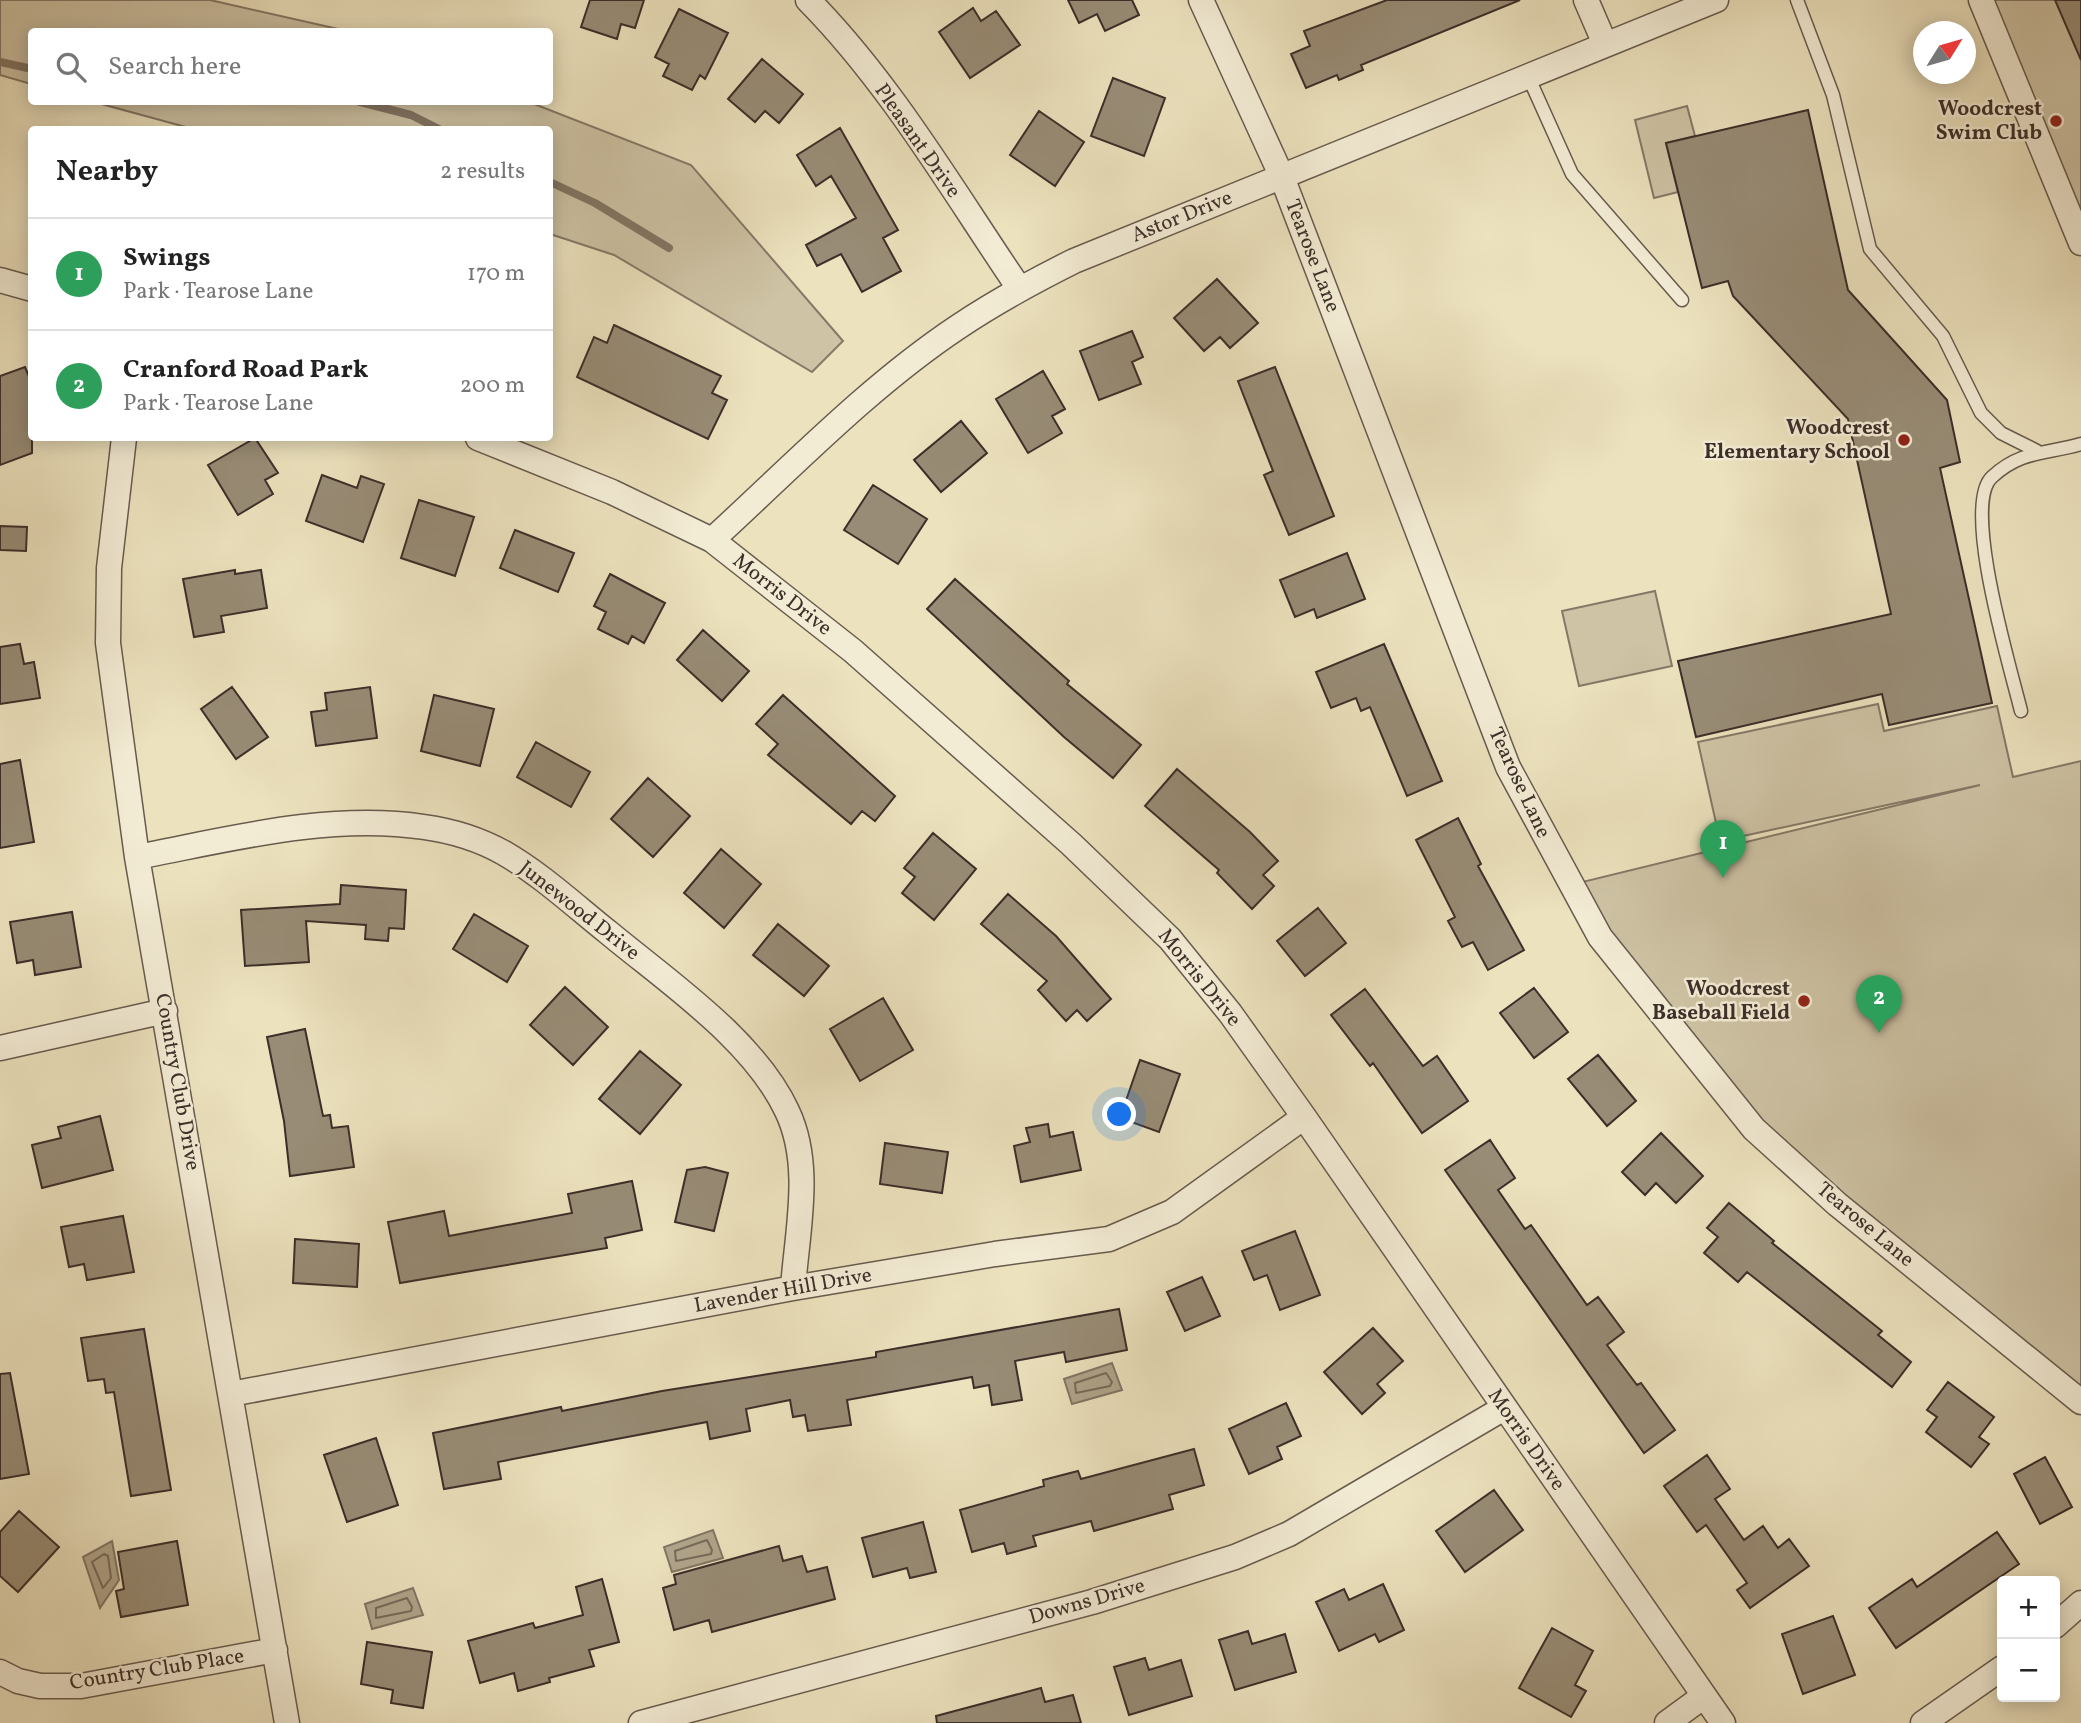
<!DOCTYPE html>
<html lang="en">
<head>
<meta charset="utf-8">
<style>
  :root { --surface:#fff; --page:#f6f6f6; --text:#222; --muted:#767676; --line:#e0e0e0; --accent:#111827 }
  body { margin:0; font-family:Vollkorn,serif; background:var(--page); color:var(--text) }
  .controls { position:absolute; right:21px; bottom:21px; display:grid; overflow:hidden; border-radius:7px; box-shadow:0 4px 18px #0003 }
  .controls button { width:63px; height:63px; display:grid; place-items:center; padding:0; border:0; border-bottom:2px solid var(--line); background:var(--surface); color:var(--text); font:35px sans-serif }
  .compass { position:absolute; left:1913px; top:21px; width:63px; height:63px; border-radius:50%; background:var(--surface); box-shadow:0 4px 18px #0003; rotate:53deg }
  .you { position:absolute; left:1120px; top:1115px; width:24px; height:24px; margin:-18px; border:5px solid #fff; border-radius:50%; background:#1a73e8; box-shadow:0 0 0 10px #1a73e833 }
  .badge { display:grid; place-items:center; width:46px; height:46px; border-radius:50%; background:var(--accent); color:#fff; font-size:23px; font-weight:700 }
  .pin { position:absolute; translate:-50% -58px; filter:drop-shadow(0 2px 4px #0008) }
  .pin::after { content:''; position:absolute; top:37px; width:24px; height:21px; background:inherit; clip-path:polygon(0 0,100% 0,50% 100%) }
  .list { margin:0; padding:0; list-style:none }
  h2 { display:flex; justify-content:space-between; align-items:center; height:91px; margin:0; padding:0 28px; font-size:30px }
  h2 small { font-size:23px; font-weight:400; color:var(--muted) }
  .list li { display:grid; grid-template-columns:46px 1fr auto; gap:21px; align-items:center; box-sizing:border-box; height:112px; padding:0 28px; border-top:2px solid var(--line) }
  .list b { display:block; font-size:26px; white-space:nowrap }
  .list p { margin:0; font-size:23px; white-space:nowrap; color:var(--muted) }
  .list em { font-size:23px; font-style:normal; color:var(--muted) }
  .icon { flex:none; width:38px; height:38px; fill:none; stroke:currentColor; stroke-width:2; stroke-linecap:round; stroke-linejoin:round }
  .map { position:relative; flex:none; width:2081px; height:1723px; overflow:hidden }
  .search { position:absolute; background:var(--surface); box-shadow:0 4px 18px #0003; left:28px; top:28px; width:525px; height:77px; display:flex; align-items:center; gap:18px; box-sizing:border-box; padding:0 24px; border-radius:7px; color:var(--muted); font-size:26px }
  .panel { position:absolute; background:var(--surface); box-shadow:0 4px 18px #0003; left:28px; top:126px; width:525px; height:315px; border-radius:7px }
  .map>svg:first-child { display:block }
  .green { fill:#cec3a5; stroke:#857867; stroke-width:2 }
  .water { fill:#b0a58b; stroke:#827564; stroke-width:2 }
  .lines { fill:none; stroke-linecap:round; stroke-linejoin:round }
  .shore { stroke:#766a5a; stroke-width:2 }
  .stream { stroke:#827564; stroke-width:8 }
  .building { fill:#988c76; stroke:#3c2e29; stroke-width:2 }
  .lane-casing { stroke:#685b4e; stroke-width:15 }
  .street-casing { stroke:#685b4e; stroke-width:27 }
  .lane { stroke:#f3ecd5; stroke-width:12 }
  .street { stroke:#f3ecd5; stroke-width:24 }
  .poi-dot { fill:#8f2418; stroke:#f3ecd5; stroke-width:2.5 }
  .labels { text-anchor:middle; dominant-baseline:central; stroke-width:5; stroke-linejoin:round; paint-order:stroke }
  .poi-label { font-size:21px; font-weight:bold; fill:#3c2e29; stroke:#f3ecd5; text-anchor:end }
  .street-label { font-size:21px; fill:#3c2e29; stroke:#f3ecd5 }
</style>
</head>
<body>
<div class="map">
<svg width="2081" height="1723" viewBox="0 0 2081 1723">
  <rect width="100%" height="100%" fill="#ece2be"/>
  <filter id="stains"><feTurbulence type="fractalNoise" baseFrequency=".00286" numOctaves="4"/><feColorMatrix values="0 0 0 0 .2 0 0 0 0 .09 0 0 0 0 .02 0 0 0 .5 -.17"/></filter>
  <radialGradient id="worn" r=".72"><stop offset=".6" stop-color="#630" stop-opacity="0"/><stop offset="1" stop-color="#630" stop-opacity=".3"/></radialGradient>
  <path class="green" d="M 0,0 L 210,0 L 347,31 L 32,32 L 31,84 L 0,75 Z
    M 1981,0 L 2081,0 L 2081,243 Z
    M 94,102 L 529,102 L 691,165 L 843,341 L 812,372 L 614,255 L 550,234 L 550,130 L 193,129 Z
    M 1687,106 L 1695,136 L 1666,143 L 1678,192 L 1654,198 L 1635,120 Z
    M 1655,591 L 1672,666 L 1579,686 L 1562,611 Z
    M 1878,704 L 1884,731 L 1997,706 L 2013,777 L 2081,761 L 2081,1402 L 1754,1129 L 1570,885 L 1980,785 L 1720,841 L 1698,742 Z"/>
  <path class="water" d="M 1112,1363 L 1122,1390 L 1072,1404 L 1064,1379 Z
    M 713,1530 L 723,1558 L 672,1572 L 664,1547 Z
    M 112,1541 L 119,1580 L 100,1608 L 83,1557 Z
    M 413,1588 L 423,1615 L 372,1629 L 365,1604 Z"/>
  <g class="lines">
    <path class="shore" d="M 1106,1373 L 1112,1382 L 1110,1386 L 1076,1393 L 1075,1383 Z
      M 707,1540 L 712,1550 L 711,1554 L 676,1561 L 675,1551 Z
      M 104,1554 L 108,1556 L 111,1578 L 103,1588 L 92,1562 Z
      M 407,1598 L 412,1607 L 411,1611 L 376,1618 L 376,1608 Z"/>
    <path class="stream" d="M 0,62 L 32,69
      M 360,102 L 411,115 L 441,130
      M 550,182 L 595,203 L 669,248"/>
  </g>
  <path class="building" d="M 590,0 L 644,0 L 635,28 L 621,24 L 617,39 L 581,27 Z
    M 1068,0 L 1132,0 L 1139,15 L 1105,31 L 1097,14 L 1079,23 Z
    M 1387,0 L 1520,0 L 1361,65 L 1363,70 L 1339,80 L 1337,75 L 1306,88 L 1291,54 L 1310,46 L 1304,31 Z
    M 2055,0 L 2081,0 L 2081,60 Z
    M 973,8 L 981,21 L 996,11 L 1020,45 L 970,78 L 939,32 Z
    M 679,9 L 728,33 L 705,79 L 700,75 L 692,90 L 663,76 L 669,64 L 655,57 Z
    M 762,59 L 803,94 L 779,123 L 765,111 L 755,122 L 728,99 Z
    M 1113,78 L 1165,98 L 1144,156 L 1091,136 Z
    M 1808,110 L 1848,290 L 1947,400 L 1960,462 L 1940,468 L 1992,703 L 1889,725 L 1882,694 L 1696,737 L 1678,661 L 1891,614 L 1848,419 L 1733,296 L 1728,281 L 1702,288 L 1666,143 Z
    M 1039,111 L 1084,142 L 1055,186 L 1010,155 Z
    M 840,128 L 898,230 L 883,238 L 901,271 L 862,292 L 841,254 L 817,266 L 806,245 L 856,218 L 831,176 L 816,186 L 797,155 Z
    M 1217,279 L 1258,323 L 1230,348 L 1220,337 L 1204,351 L 1174,318 Z
    M 614,325 L 721,376 L 712,393 L 727,400 L 708,439 L 577,377 L 594,337 L 607,343 Z
    M 1132,331 L 1143,357 L 1132,362 L 1141,384 L 1099,400 L 1080,351 Z
    M 25,367 L 32,384 L 32,453 L 0,465 L 0,376 Z
    M 1275,367 L 1334,516 L 1289,535 L 1264,475 L 1273,471 L 1238,381 Z
    M 1043,371 L 1065,409 L 1052,416 L 1062,433 L 1028,453 L 996,399 Z
    M 961,421 L 987,453 L 941,492 L 914,460 Z
    M 255,438 L 278,473 L 265,480 L 273,494 L 238,515 L 208,465 Z
    M 322,475 L 357,488 L 361,476 L 384,484 L 363,542 L 306,521 Z
    M 873,485 L 927,519 L 898,564 L 844,530 Z
    M 419,500 L 474,517 L 455,576 L 401,558 Z
    M 0,526 L 27,527 L 26,551 L 0,550 Z
    M 515,530 L 574,553 L 558,592 L 500,568 Z
    M 1347,553 L 1365,599 L 1317,618 L 1314,609 L 1295,617 L 1280,580 Z
    M 235,570 L 235,574 L 261,570 L 267,608 L 221,616 L 224,632 L 194,637 L 183,579 Z
    M 610,574 L 665,603 L 644,643 L 632,636 L 628,644 L 598,629 L 606,612 L 594,606 Z
    M 955,579 L 1069,681 L 1067,684 L 1141,745 L 1113,778 L 1064,737 L 927,609 Z
    M 703,630 L 749,671 L 722,701 L 677,660 Z
    M 20,644 L 24,664 L 34,662 L 40,698 L 0,704 L 0,647 Z
    M 1384,644 L 1442,781 L 1407,796 L 1370,707 L 1361,711 L 1356,698 L 1331,708 L 1316,672 Z
    M 232,687 L 268,737 L 236,759 L 201,709 Z
    M 370,687 L 377,738 L 316,746 L 311,712 L 327,710 L 325,693 Z
    M 434,695 L 494,709 L 480,766 L 421,751 Z
    M 783,695 L 895,796 L 875,821 L 862,811 L 851,824 L 768,755 L 778,744 L 756,724 Z
    M 536,742 L 590,772 L 571,807 L 517,777 Z
    M 20,760 L 34,842 L 0,848 L 0,764 Z
    M 1177,769 L 1250,832 L 1278,861 L 1263,875 L 1274,886 L 1252,909 L 1217,873 L 1219,870 L 1145,806 Z
    M 648,778 L 690,816 L 653,857 L 611,819 Z
    M 1458,818 L 1481,864 L 1478,866 L 1524,950 L 1488,970 L 1473,942 L 1462,947 L 1448,921 L 1455,917 L 1416,840 Z
    M 933,833 L 976,869 L 934,920 L 902,893 L 915,877 L 904,868 Z
    M 721,849 L 761,884 L 724,928 L 684,893 Z
    M 341,885 L 406,890 L 404,929 L 389,928 L 388,941 L 365,939 L 366,925 L 306,921 L 309,962 L 245,966 L 241,910 L 340,904 Z
    M 1008,894 L 1056,936 L 1111,999 L 1087,1021 L 1077,1010 L 1066,1021 L 1038,990 L 1047,981 L 981,924 Z
    M 1318,908 L 1346,943 L 1305,976 L 1277,941 Z
    M 72,912 L 81,967 L 35,975 L 33,960 L 17,963 L 10,922 Z
    M 474,914 L 528,946 L 507,982 L 453,949 Z
    M 778,924 L 829,966 L 804,996 L 753,955 Z
    M 565,987 L 608,1027 L 573,1065 L 530,1025 Z
    M 1534,988 L 1568,1032 L 1534,1058 L 1500,1013 Z
    M 1365,989 L 1423,1066 L 1437,1056 L 1468,1101 L 1422,1133 L 1373,1063 L 1370,1066 L 1331,1015 Z
    M 883,998 L 913,1050 L 860,1081 L 830,1029 Z
    M 305,1029 L 323,1116 L 330,1115 L 332,1128 L 348,1126 L 354,1167 L 290,1176 L 284,1121 L 267,1037 Z
    M 640,1051 L 681,1085 L 640,1134 L 599,1099 Z
    M 1598,1055 L 1636,1101 L 1607,1126 L 1568,1079 Z
    M 1140,1060 L 1180,1074 L 1159,1132 L 1120,1118 Z
    M 100,1116 L 113,1170 L 42,1188 L 32,1145 L 61,1138 L 58,1127 Z
    M 1048,1124 L 1050,1137 L 1073,1132 L 1081,1170 L 1021,1182 L 1014,1146 L 1030,1142 L 1026,1128 Z
    M 1661,1133 L 1703,1176 L 1676,1203 L 1656,1183 L 1645,1195 L 1622,1172 Z
    M 1490,1140 L 1515,1178 L 1498,1190 L 1525,1229 L 1531,1225 L 1587,1305 L 1598,1297 L 1624,1332 L 1607,1345 L 1637,1385 L 1641,1383 L 1675,1430 L 1644,1453 L 1445,1170 Z
    M 885,1143 L 948,1152 L 942,1193 L 880,1184 Z
    M 705,1167 L 728,1173 L 714,1231 L 675,1222 L 687,1170 Z
    M 632,1181 L 642,1230 L 605,1238 L 607,1248 L 400,1283 L 388,1222 L 444,1211 L 449,1236 L 572,1213 L 568,1194 Z
    M 1729,1203 L 1774,1241 L 1772,1243 L 1882,1331 L 1878,1335 L 1911,1362 L 1892,1387 L 1747,1272 L 1738,1282 L 1704,1253 L 1718,1237 L 1707,1228 Z
    M 123,1216 L 134,1272 L 87,1280 L 84,1264 L 69,1267 L 61,1227 Z
    M 1295,1231 L 1320,1295 L 1280,1310 L 1267,1275 L 1254,1280 L 1242,1251 Z
    M 295,1239 L 359,1244 L 357,1287 L 293,1283 Z
    M 1202,1277 L 1220,1316 L 1185,1331 L 1167,1292 Z
    M 1119,1309 L 1127,1350 L 1066,1362 L 1064,1352 L 1015,1361 L 1022,1400 L 992,1405 L 989,1385 L 974,1388 L 972,1377 L 847,1400 L 851,1425 L 808,1431 L 805,1415 L 793,1417 L 790,1400 L 746,1409 L 750,1431 L 710,1439 L 707,1422 L 606,1441 L 498,1462 L 501,1479 L 444,1489 L 433,1433 L 561,1407 L 562,1411 L 662,1391 L 876,1357 L 876,1352 Z
    M 1373,1328 L 1403,1361 L 1377,1384 L 1385,1393 L 1362,1414 L 1324,1372 Z
    M 144,1329 L 171,1490 L 131,1496 L 114,1392 L 106,1393 L 104,1379 L 88,1381 L 81,1338 Z
    M 10,1373 L 29,1474 L 0,1479 L 0,1374 Z
    M 1948,1382 L 1994,1417 L 1979,1437 L 1989,1444 L 1971,1467 L 1926,1432 L 1937,1417 L 1927,1410 Z
    M 1286,1403 L 1301,1436 L 1277,1447 L 1282,1459 L 1249,1474 L 1229,1429 Z
    M 376,1438 L 398,1505 L 347,1522 L 324,1455 Z
    M 1194,1449 L 1204,1485 L 1169,1495 L 1173,1509 L 1094,1531 L 1091,1521 L 1033,1536 L 1036,1546 L 1007,1554 L 1004,1543 L 972,1552 L 960,1510 L 1044,1486 L 1043,1480 L 1078,1471 L 1081,1479 Z
    M 1707,1455 L 1730,1489 L 1715,1499 L 1744,1540 L 1763,1526 L 1778,1548 L 1789,1539 L 1809,1566 L 1750,1608 L 1737,1590 L 1747,1583 L 1706,1525 L 1697,1532 L 1664,1486 Z
    M 2045,1457 L 2072,1507 L 2040,1524 L 2014,1474 Z
    M 1494,1490 L 1523,1530 L 1465,1572 L 1436,1531 Z
    M 19,1511 L 59,1547 L 18,1592 L 0,1576 L 0,1532 Z
    M 923,1522 L 936,1572 L 910,1578 L 907,1568 L 873,1577 L 862,1538 Z
    M 1997,1532 L 2019,1564 L 1896,1648 L 1869,1608 L 1912,1579 L 1917,1587 Z
    M 177,1541 L 188,1605 L 121,1617 L 116,1591 L 124,1589 L 118,1552 Z
    M 779,1546 L 783,1561 L 802,1556 L 807,1572 L 827,1567 L 835,1599 L 712,1632 L 709,1620 L 674,1630 L 663,1588 L 676,1584 L 674,1575 Z
    M 602,1579 L 619,1642 L 589,1650 L 594,1666 L 549,1678 L 550,1682 L 518,1691 L 514,1673 L 480,1683 L 468,1641 L 533,1623 L 535,1628 L 583,1615 L 576,1587 Z
    M 1383,1584 L 1404,1630 L 1379,1642 L 1375,1634 L 1339,1651 L 1316,1602 L 1344,1589 L 1349,1600 Z
    M 1833,1616 L 1855,1675 L 1803,1694 L 1782,1634 Z
    M 1552,1628 L 1593,1651 L 1575,1685 L 1586,1691 L 1571,1717 L 1519,1688 Z
    M 1248,1631 L 1252,1644 L 1285,1634 L 1296,1672 L 1235,1690 L 1219,1640 Z
    M 367,1642 L 432,1652 L 423,1708 L 391,1703 L 393,1690 L 361,1684 Z
    M 1145,1658 L 1149,1670 L 1181,1660 L 1192,1696 L 1129,1715 L 1114,1667 Z
    M 1041,1688 L 1045,1702 L 1073,1695 L 1081,1723 L 937,1723 L 936,1716 Z"/>
  <g class="lines">
    <defs>
      <path id="lane" d="M 1797,0 L 1833,95 L 1870,249 L 1943,336 L 1981,413 L 2001,433 L 2037,451
        M 1528,76 L 1572,174 L 1682,300
        M 2021,711 C 2011,670 1961,505 1992,477 C 2021,450 2047,454 2081,444"/>
      <path id="street" d="M 808,0 C 891,84 953,191 1019,288
        M 1201,0 L 1282,177 L 1508,767 L 1600,937 L 1754,1129 L 1837,1204 L 2081,1402
        M 1586,0 L 1605,44
        M 1981,0 L 2081,243
        M 0,280 L 32,289
        M 124,438 L 109,568 L 108,643 L 137,857 L 287,1723
        M 478,438 L 612,492 L 712,540 L 853,651 L 1071,844 L 1170,939 L 1230,1013 L 1304,1117 L 1723,1723
        M 712,540 C 791,468 868,387 958,327 C 995,302 1034,281 1074,261 L 1716,0
        M 137,857 C 231,839 328,813 424,827 C 453,831 479,839 504,853 C 542,875 575,906 609,933 C 668,982 754,1040 787,1111 C 813,1165 797,1231 793,1288
        M 0,1048 L 165,1011
        M 231,1394 L 793,1288 L 995,1254 L 1109,1239 L 1172,1212 L 1304,1117
        M 2055,1626 L 2081,1603
        M 0,1672 L 18,1681 L 40,1686 L 81,1686 L 275,1650
        M 641,1723 L 1092,1602 L 1235,1557 L 1289,1534 L 1504,1408
        M 1667,1723 L 1704,1696
        M 1923,1723 L 2002,1668"/>
    </defs>
    <use href="#lane" class="lane-casing"/>
    <use href="#street" class="street-casing"/>
    <use href="#lane" class="lane"/>
    <use href="#street" class="street"/>
  </g>
  <g class="poi-dot">
    <circle cx="2056" cy="121" r="7"/>
    <circle cx="1904" cy="440" r="7"/>
    <circle cx="1804" cy="1001" r="7"/>
  </g>
  <g class="labels">
    <g class="poi-label">
      <text x="2042" y="109">Woodcrest<tspan x="2042" dy="24">Swim Club</tspan></text>
      <text x="1890" y="428">Woodcrest<tspan x="1890" dy="24">Elementary School</tspan></text>
      <text x="1790" y="989">Woodcrest<tspan x="1790" dy="24">Baseball Field</tspan></text>
    </g>
    <g class="street-label">
      <text transform="translate(917 141) rotate(55)">Pleasant Drive</text>
      <text transform="translate(1182 217) rotate(-22)">Astor Drive</text>
      <text transform="translate(1312 256) rotate(69)">Tearose Lane</text>
      <text transform="translate(782 595) rotate(38)">Morris Drive</text>
      <text transform="translate(1519 783) rotate(65)">Tearose Lane</text>
      <text transform="translate(579 911) rotate(38)">Junewood Drive</text>
      <text transform="translate(1199 978) rotate(51)">Morris Drive</text>
      <text transform="translate(177 1082) rotate(80)">Country Club Drive</text>
      <text transform="translate(1865 1225) rotate(40)">Tearose Lane</text>
      <text transform="translate(783 1291) rotate(-10)">Lavender Hill Drive</text>
      <text transform="translate(1526 1440) rotate(55)">Morris Drive</text>
      <text transform="translate(1087 1602) rotate(-16)">Downs Drive</text>
      <text transform="translate(157 1670) rotate(-9)">Country Club Place</text>
    </g>
  </g>
  <rect width="100%" height="100%" filter="url(#stains)"/>
  <rect width="100%" height="100%" fill="url(#worn)"/>
</svg>
<div class="controls">
<button>+</button>
<button>−</button>
</div>
<svg class="compass" viewBox="-18 -18 36 36"><path d="M0-13l5 13h-10z" fill="#e53935"/><path d="M0 13l5-13h-10z" fill="#767676"/></svg>
<div class="you"></div>
<div class="pin badge" style="left:1723px;top:878px;background:#2e9e5b">1</div>
<div class="pin badge" style="left:1879px;top:1033px;background:#2e9e5b">2</div>
<div class="search"><svg class="icon" aria-label="search" viewBox="0 0 24 24"><circle cx="10" cy="10" r="6"/><path d="M15 15l6 6"/></svg>Search here</div>
<section class="panel">
<h2>Nearby<small>2 results</small></h2>
<ul class="list">
<li><span class="badge" style="background:#2e9e5b">1</span><div><b>Swings</b><p>Park · Tearose Lane</p></div><em>170 m</em></li>
<li><span class="badge" style="background:#2e9e5b">2</span><div><b>Cranford Road Park</b><p>Park · Tearose Lane</p></div><em>200 m</em></li>
</ul>
</section>
</div>
</body>
</html>
